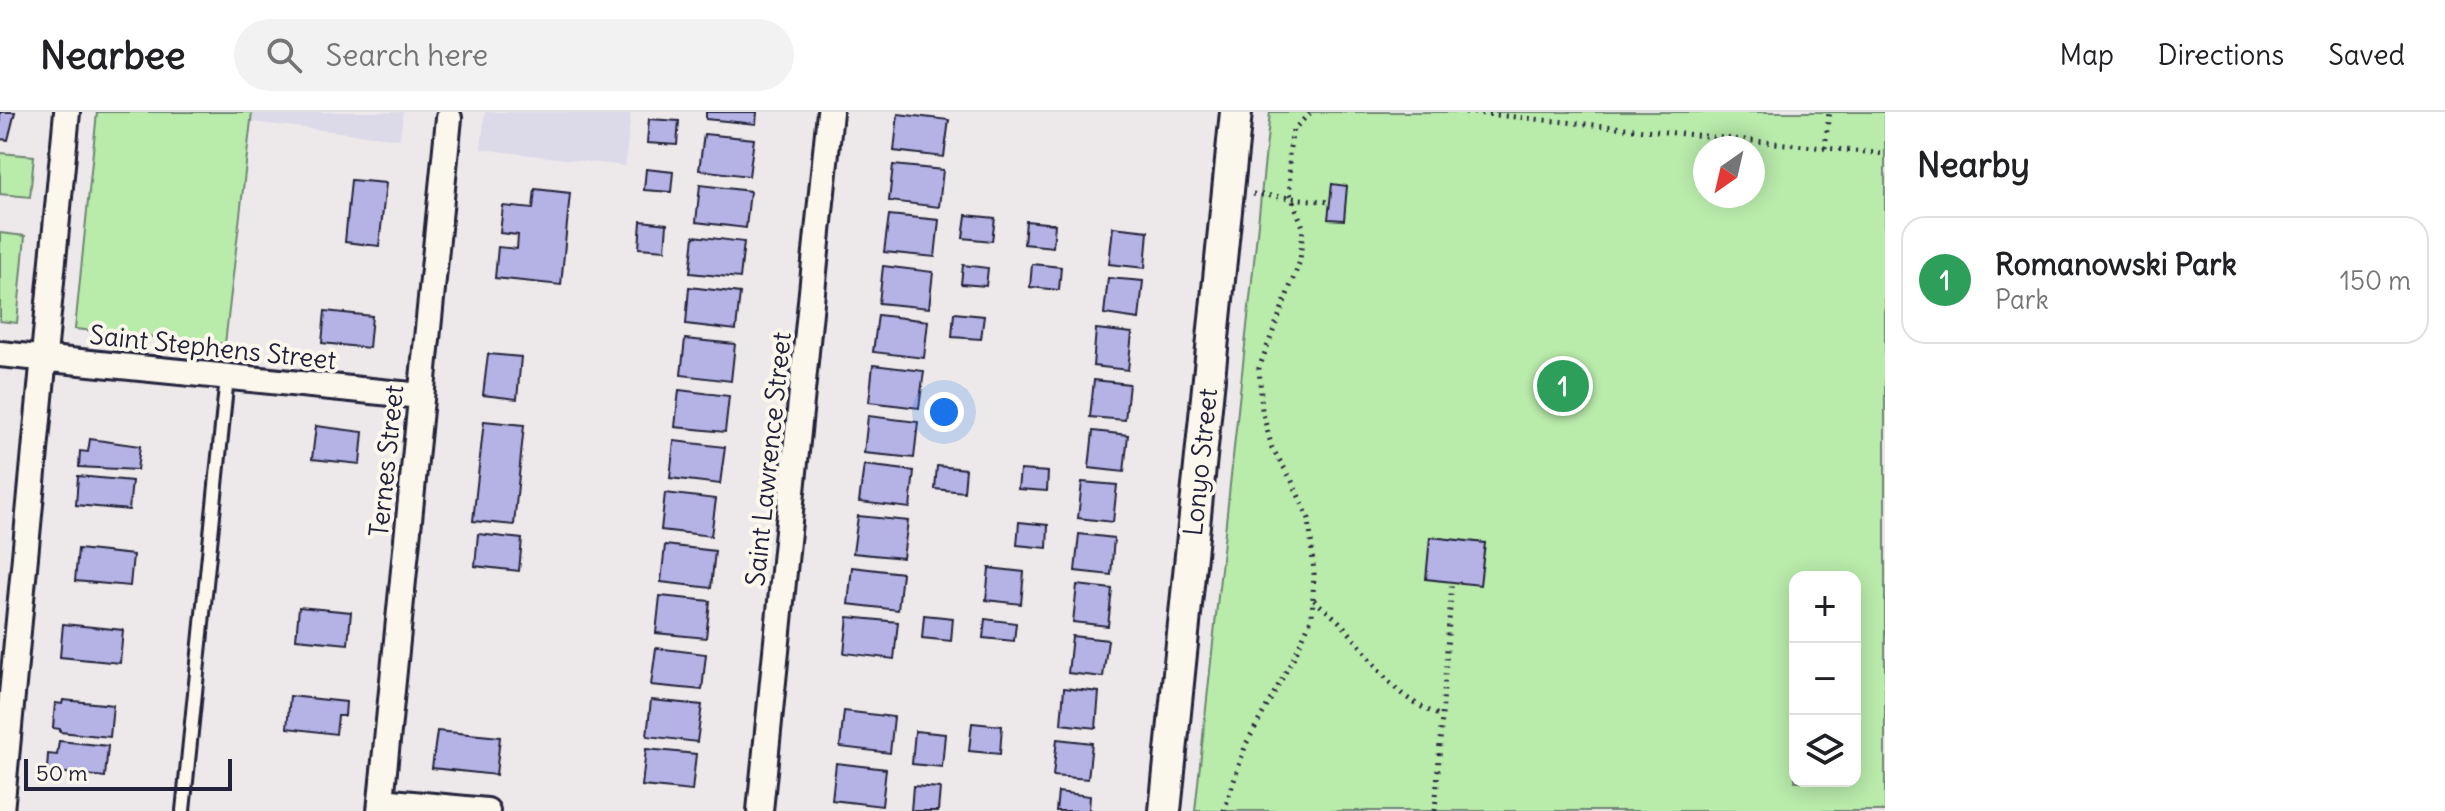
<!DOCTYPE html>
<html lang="en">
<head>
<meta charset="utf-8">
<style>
  :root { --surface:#fff; --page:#f2f2f2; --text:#202124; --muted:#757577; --line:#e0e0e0; --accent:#db2777 }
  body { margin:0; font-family:Delius,sans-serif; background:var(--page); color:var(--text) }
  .controls { position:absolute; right:24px; bottom:24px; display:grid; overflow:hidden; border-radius:16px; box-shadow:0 4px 20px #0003 }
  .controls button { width:72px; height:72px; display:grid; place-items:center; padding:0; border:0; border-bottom:2px solid var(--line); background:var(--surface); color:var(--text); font:40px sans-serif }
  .compass { position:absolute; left:1693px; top:24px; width:72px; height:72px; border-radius:50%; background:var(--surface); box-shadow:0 4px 20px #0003; rotate:214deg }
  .scale { position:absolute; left:24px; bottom:20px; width:208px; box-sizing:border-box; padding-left:8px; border:4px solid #22223b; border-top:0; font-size:22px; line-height:28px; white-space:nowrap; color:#22223b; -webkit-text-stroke:6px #fbf7ec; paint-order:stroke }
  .you { position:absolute; left:944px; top:300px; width:28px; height:28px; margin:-20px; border:6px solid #fff; border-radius:50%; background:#1a73e8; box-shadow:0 0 0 12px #1a73e833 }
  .badge { display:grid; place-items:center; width:52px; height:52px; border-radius:50%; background:var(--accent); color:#fff; font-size:26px; font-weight:700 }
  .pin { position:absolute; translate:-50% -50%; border:4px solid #fff; box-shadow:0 2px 8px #0006 }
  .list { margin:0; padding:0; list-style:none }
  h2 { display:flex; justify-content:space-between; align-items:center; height:104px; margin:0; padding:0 32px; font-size:34px }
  h2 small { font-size:26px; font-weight:400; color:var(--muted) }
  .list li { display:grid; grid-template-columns:52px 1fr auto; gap:24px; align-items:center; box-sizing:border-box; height:128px; margin:0 16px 16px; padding:0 16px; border:2px solid var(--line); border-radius:24px }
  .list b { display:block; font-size:30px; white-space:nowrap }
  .list p { margin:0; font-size:26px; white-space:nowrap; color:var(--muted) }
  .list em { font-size:26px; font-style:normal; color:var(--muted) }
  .icon { flex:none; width:44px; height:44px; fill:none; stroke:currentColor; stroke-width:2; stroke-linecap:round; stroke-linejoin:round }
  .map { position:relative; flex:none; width:1885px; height:699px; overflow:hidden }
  header { display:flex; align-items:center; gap:48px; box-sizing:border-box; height:112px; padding:0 40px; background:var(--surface); border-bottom:2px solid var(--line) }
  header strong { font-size:38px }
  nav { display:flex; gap:44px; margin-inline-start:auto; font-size:28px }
  .search { width:560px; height:72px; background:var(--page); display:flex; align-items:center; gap:20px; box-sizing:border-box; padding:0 28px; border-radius:44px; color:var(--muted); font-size:30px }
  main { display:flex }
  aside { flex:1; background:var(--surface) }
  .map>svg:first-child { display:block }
  .built { fill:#dcd9e9 }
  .green { fill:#b9ebab; stroke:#6e8673; stroke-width:2; fill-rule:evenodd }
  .building { fill:#b5b3e5; stroke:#22223b; stroke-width:2 }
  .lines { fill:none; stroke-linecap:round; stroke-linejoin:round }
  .service-casing { stroke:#22223b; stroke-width:18 }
  .minor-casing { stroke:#22223b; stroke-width:30 }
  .tertiary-casing { stroke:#22223b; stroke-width:36 }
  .path { stroke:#22223b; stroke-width:5; stroke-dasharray:2 6; stroke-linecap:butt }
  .service { stroke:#fbf7ec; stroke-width:12 }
  .minor { stroke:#fbf7ec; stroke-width:24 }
  .tertiary { stroke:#fbf7ec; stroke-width:30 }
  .labels { text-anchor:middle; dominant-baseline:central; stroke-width:8; stroke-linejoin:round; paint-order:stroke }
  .street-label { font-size:26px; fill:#22223b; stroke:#fbf7ec }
</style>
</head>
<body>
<header>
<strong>Nearbee</strong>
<div class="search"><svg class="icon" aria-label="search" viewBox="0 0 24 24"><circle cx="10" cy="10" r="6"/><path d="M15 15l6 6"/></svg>Search here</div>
<nav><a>Map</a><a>Directions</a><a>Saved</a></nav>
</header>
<main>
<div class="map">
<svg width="1885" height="699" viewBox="0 0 1885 699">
  <rect width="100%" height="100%" fill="#ede9eb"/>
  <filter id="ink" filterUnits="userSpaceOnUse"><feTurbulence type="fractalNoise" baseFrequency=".0125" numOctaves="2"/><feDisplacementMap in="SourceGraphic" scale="16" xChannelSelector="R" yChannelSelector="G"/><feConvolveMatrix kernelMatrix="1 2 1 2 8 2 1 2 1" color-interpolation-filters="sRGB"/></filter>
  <g filter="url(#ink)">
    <path class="built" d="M 252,0 L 403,0 L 400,27 L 251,10 Z
      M 485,0 L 631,0 L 625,54 L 481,37 Z"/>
    <path class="green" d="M 97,0 L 252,0 L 225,232 L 75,217 Z
      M 1270,0 L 1885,0 L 1885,699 L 1195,699 ZM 1705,36 L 1753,36 L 1753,84 L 1705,84 ZM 1795,465 L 1855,465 L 1855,669 L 1795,669 Z
      M 0,41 L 34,44 L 30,85 L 0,82 Z
      M 0,121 L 25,124 L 17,211 L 0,209 Z"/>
    <path class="building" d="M 0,0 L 15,0 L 8,28 L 0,27 Z
      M 706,0 L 757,0 L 756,12 L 706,7 Z
      M 898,2 L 949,8 L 944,45 L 894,39 Z
      M 649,7 L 679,9 L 677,33 L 647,31 Z
      M 704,22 L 754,27 L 749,64 L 699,58 Z
      M 893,53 L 943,58 L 939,95 L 889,89 Z
      M 646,57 L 673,60 L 671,80 L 644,78 Z
      M 351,68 L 386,71 L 379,134 L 345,130 Z
      M 1332,72 L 1347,74 L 1344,108 L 1328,107 Z
      M 700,73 L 750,79 L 746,116 L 696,110 Z
      M 535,77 L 570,81 L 561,173 L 495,166 L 498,135 L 517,137 L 518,123 L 500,121 L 503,94 L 533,97 Z
      M 889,103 L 939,108 L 935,145 L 884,140 Z
      M 966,103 L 995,106 L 992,129 L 963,126 Z
      M 641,109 L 667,112 L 665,138 L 639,136 Z
      M 1026,109 L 1055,112 L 1053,135 L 1024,132 Z
      M 1113,115 L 1148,119 L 1145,156 L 1109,152 Z
      M 694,124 L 744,130 L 740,166 L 690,161 Z
      M 1032,152 L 1061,155 L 1059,178 L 1030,175 Z
      M 963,153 L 988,156 L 986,174 L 961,172 Z
      M 883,154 L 933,160 L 929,196 L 879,191 Z
      M 1108,166 L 1143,169 L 1139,207 L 1104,202 Z
      M 689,175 L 740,181 L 736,218 L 686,212 Z
      M 325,199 L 372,204 L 369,236 L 322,231 Z
      M 954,201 L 984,204 L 981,227 L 952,225 Z
      M 878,203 L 928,209 L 924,246 L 873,240 Z
      M 1096,217 L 1132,221 L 1128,258 L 1093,254 Z
      M 685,227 L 735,232 L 731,269 L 681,263 Z
      M 488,242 L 521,245 L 517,287 L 483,283 Z
      M 873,253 L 924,259 L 919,296 L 869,290 Z
      M 1094,268 L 1129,272 L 1125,308 L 1090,305 Z
      M 679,278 L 729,284 L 725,320 L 675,315 Z
      M 868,304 L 918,310 L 914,346 L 864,341 Z
      M 484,309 L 524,313 L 514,413 L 473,409 Z
      M 316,314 L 363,320 L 360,352 L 312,347 Z
      M 1093,319 L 1128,323 L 1124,360 L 1089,356 Z
      M 90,327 L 140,334 L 137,358 L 79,355 L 80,339 L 88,340 Z
      M 674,329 L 725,335 L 720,372 L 670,366 Z
      M 864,353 L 914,359 L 910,396 L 859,390 Z
      M 937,354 L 966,357 L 964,380 L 935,377 Z
      M 1020,358 L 1048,360 L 1047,379 L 1018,377 Z
      M 78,364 L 132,369 L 129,398 L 76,393 Z
      M 1082,370 L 1117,373 L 1113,410 L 1078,406 Z
      M 665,381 L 716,387 L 711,424 L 661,418 Z
      M 858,404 L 908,409 L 903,446 L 853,441 Z
      M 1019,410 L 1048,413 L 1047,436 L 1017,433 Z
      M 478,422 L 522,427 L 519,459 L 475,454 Z
      M 1079,422 L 1114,426 L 1111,463 L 1075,459 Z
      M 1430,425 L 1485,431 L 1480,473 L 1426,467 Z
      M 665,433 L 715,439 L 711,476 L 661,470 Z
      M 78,437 L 133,443 L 130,474 L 75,469 Z
      M 852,455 L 902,461 L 898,498 L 848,492 Z
      M 989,456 L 1024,460 L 1021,492 L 986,488 Z
      M 1077,473 L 1112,477 L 1108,514 L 1073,510 Z
      M 660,484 L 710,489 L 706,526 L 656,521 Z
      M 299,495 L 351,500 L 348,532 L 296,527 Z
      M 924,503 L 953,506 L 951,529 L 922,526 Z
      M 848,505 L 898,510 L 894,547 L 844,541 Z
      M 985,507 L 1016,511 L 1014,529 L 983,526 Z
      M 63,512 L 123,518 L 120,551 L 60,545 Z
      M 1072,524 L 1108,528 L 1103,565 L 1068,561 Z
      M 656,536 L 706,542 L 702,578 L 651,573 Z
      M 1064,576 L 1099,580 L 1096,616 L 1061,612 Z
      M 290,584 L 346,590 L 345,604 L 338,604 L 336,622 L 287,616 Z
      M 63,588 L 113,593 L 110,625 L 60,620 L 60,617 L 53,616 L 55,591 L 62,592 Z
      M 651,588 L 702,593 L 697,630 L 647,624 Z
      M 844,599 L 894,605 L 890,641 L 840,635 Z
      M 972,611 L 1002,614 L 1000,642 L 969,639 Z
      M 437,619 L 500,625 L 496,663 L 432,656 Z
      M 915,619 L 945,622 L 942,655 L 912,652 Z
      M 1057,627 L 1092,631 L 1088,667 L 1053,664 Z
      M 59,629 L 108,634 L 105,665 L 47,659 L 48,642 L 57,643 Z
      M 646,637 L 696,642 L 692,679 L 642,674 Z
      M 836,651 L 886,657 L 882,694 L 832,688 Z
      M 913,674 L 940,676 L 938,699 L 911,699 Z
      M 1058,680 L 1090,684 L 1089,698 L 1095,699 L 1056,699 Z"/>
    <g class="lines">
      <defs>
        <path id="service" d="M 183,699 L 227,265"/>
        <path id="minor" d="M 0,242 L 421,284
          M 381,689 L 487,699
          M 1,699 L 67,0
          M 380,699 L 449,6
          M 760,699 L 830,0"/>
        <path id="tertiary" d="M 1165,699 L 1236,0"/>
      </defs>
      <use href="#service" class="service-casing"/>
      <use href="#minor" class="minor-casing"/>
      <use href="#tertiary" class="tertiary-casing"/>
      <path class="path" d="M 1465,0 L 1885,42
        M 1825,36 L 1829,0
        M 1253,82 L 1330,90
        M 1314,488 C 1324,497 1337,506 1346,517 C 1381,556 1387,582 1441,604
        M 1224,699 L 1246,632 L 1294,545 L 1312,505 L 1314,461 L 1309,407 L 1291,367 L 1272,336 L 1262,298 L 1259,256 L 1300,149 L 1303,115 L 1290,81 L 1289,41 L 1293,18 L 1311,0
        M 1435,699 L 1452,469"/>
      <use href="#service" class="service"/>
      <use href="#minor" class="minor"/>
      <use href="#tertiary" class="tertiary"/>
    </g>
  </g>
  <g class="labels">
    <g class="street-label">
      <text transform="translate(213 235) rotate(6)">Saint Stephens Street</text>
      <text transform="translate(768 347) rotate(-84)">Saint Lawrence Street</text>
      <text transform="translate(386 349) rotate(-84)">Ternes Street</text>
      <text transform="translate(1200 350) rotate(-84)">Lonyo Street</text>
    </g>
  </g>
</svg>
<div class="controls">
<button>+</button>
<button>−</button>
<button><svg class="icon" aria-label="layers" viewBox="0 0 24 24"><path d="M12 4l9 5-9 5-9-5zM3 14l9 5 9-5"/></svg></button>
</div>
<svg class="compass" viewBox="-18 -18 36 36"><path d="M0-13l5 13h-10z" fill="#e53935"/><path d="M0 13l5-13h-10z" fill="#757577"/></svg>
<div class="scale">50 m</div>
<div class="you"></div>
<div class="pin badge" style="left:1563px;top:274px;background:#2e9e5b">1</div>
</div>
<aside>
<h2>Nearby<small></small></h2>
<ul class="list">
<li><span class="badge" style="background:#2e9e5b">1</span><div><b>Romanowski Park</b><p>Park</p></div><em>150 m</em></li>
</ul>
</aside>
</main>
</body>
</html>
